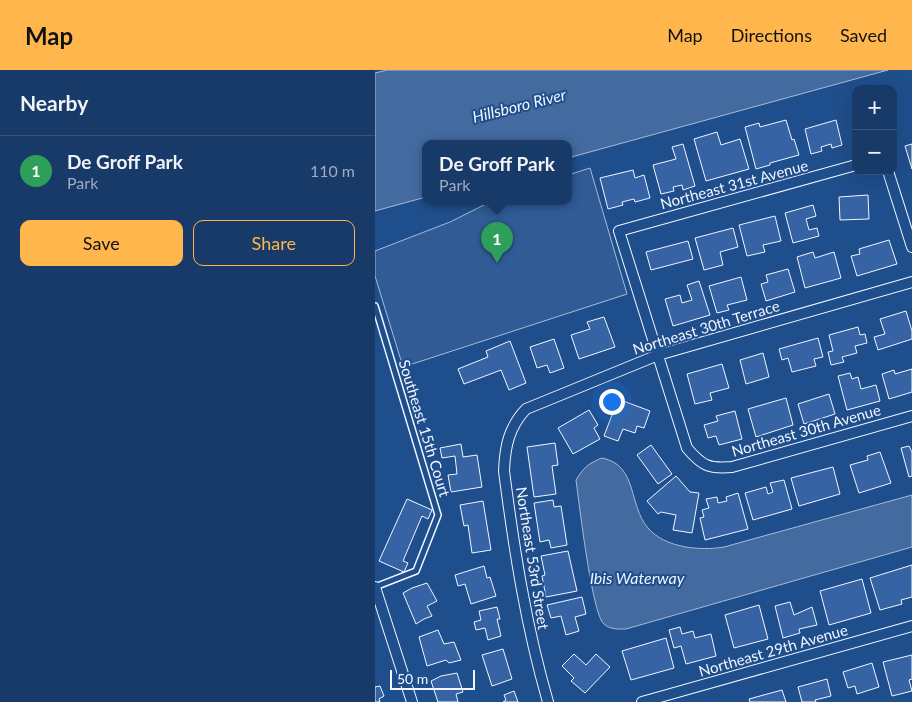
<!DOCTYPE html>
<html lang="en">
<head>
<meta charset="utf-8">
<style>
  :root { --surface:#173a69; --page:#20416f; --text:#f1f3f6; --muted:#9eadc0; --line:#36547d; --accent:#ffb74d }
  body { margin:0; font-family:Lato,sans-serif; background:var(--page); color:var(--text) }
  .controls { position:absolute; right:15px; top:15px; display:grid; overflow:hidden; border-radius:10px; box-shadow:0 5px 20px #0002 }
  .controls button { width:45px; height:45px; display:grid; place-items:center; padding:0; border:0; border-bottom:1px solid var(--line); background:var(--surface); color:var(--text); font:25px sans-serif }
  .scale { position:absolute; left:15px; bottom:12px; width:85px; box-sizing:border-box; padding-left:5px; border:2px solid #f2f6ff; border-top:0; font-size:14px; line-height:18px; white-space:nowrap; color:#f2f6ff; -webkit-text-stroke:4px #1f4e8c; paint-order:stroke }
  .you { position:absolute; left:236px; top:331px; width:18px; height:18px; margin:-12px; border:4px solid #fff; border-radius:50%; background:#1a73e8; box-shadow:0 0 0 8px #1a73e833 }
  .badge { display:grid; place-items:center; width:32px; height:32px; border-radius:50%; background:var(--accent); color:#fff; font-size:16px; font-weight:700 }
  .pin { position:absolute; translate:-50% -41px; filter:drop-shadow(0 1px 2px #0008) }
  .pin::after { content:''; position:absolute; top:26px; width:18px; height:15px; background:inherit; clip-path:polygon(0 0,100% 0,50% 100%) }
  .popup { position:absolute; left:47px; top:70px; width:150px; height:65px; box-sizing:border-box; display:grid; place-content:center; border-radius:10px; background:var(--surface); filter:drop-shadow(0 1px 4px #0005); font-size:16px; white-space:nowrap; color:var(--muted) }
  .popup b { font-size:19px; color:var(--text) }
  .popup::after { content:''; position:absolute; left:50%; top:100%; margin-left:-10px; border:10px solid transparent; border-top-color:var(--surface) }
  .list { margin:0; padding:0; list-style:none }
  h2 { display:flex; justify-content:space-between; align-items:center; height:65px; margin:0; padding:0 20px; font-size:21px }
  h2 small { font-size:16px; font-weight:400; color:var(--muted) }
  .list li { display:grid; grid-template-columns:32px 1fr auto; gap:15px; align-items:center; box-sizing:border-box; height:70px; padding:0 20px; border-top:1px solid var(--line) }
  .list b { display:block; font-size:19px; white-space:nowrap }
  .list p { margin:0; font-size:16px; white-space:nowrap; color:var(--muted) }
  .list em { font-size:16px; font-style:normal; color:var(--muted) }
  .actions { display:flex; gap:10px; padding:15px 20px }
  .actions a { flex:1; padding:11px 0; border:1px solid var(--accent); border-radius:10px; text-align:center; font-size:18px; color:var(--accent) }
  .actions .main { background:var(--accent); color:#111 }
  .map { position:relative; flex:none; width:537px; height:632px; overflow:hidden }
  header { display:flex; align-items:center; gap:30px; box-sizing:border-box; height:70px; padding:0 25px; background:var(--accent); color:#111 }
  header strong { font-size:24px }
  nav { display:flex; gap:28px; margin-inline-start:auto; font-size:18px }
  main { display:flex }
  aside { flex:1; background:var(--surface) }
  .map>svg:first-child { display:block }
  .built { fill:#305b95; stroke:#a8bbd7 }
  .water { fill:#446ba0; stroke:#a8bbd7 }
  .building { fill:#3563a3; stroke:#f2f6ff }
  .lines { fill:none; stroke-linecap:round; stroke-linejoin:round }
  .service-casing { stroke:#f2f6ff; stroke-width:8 }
  .minor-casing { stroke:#f2f6ff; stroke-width:12 }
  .service { stroke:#1f4e8c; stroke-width:5 }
  .minor { stroke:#1f4e8c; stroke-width:10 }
  .labels { text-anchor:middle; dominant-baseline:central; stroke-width:4; stroke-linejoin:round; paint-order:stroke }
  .street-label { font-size:15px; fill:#f2f6ff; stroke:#1f4e8c }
  .water-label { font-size:16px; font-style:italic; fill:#f2f6ff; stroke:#1f4e8c }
</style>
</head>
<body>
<header>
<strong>Map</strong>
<nav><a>Map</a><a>Directions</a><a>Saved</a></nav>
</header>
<main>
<aside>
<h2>Nearby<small></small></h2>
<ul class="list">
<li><span class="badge" style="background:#2e9e5b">1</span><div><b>De Groff Park</b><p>Park</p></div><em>110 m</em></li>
</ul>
<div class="actions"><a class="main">Save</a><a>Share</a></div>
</aside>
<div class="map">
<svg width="537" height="632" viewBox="0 0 537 632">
  <rect width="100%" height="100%" fill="#1f4e8c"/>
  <path class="built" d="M 215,98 L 252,224 L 28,297 L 0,206 L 0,181 L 75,152 L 115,132 L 193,132 L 193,105 Z"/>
  <path class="water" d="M 12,0 L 513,0 L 193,88 L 193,74 L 51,74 L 51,127 L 0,141 L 0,3 Z
    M 227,388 C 263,395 253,435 273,458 C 290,478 325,481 349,477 L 537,425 L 537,477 L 251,559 C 243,559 236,560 229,554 C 217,545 204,432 201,410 C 208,398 214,393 227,388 Z"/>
  <path class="building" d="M 411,50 L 417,70 L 419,69 L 424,85 L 395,93 L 395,95 L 381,99 L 370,57 L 384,53 L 385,57 Z
    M 461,50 L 467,75 L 457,78 L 456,74 L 446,77 L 447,81 L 436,84 L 430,59 Z
    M 342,62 L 346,75 L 365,69 L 374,99 L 331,111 L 319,69 Z
    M 308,74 L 320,116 L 308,120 L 307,115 L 298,117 L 299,121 L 286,124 L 278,95 L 301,89 L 297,77 Z
    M 537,74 L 537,99 L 530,76 Z
    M 258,100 L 260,108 L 269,105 L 275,128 L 260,132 L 259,129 L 247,132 L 248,135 L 233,139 L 225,108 Z
    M 493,125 L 494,149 L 465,150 L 464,127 Z
    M 438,135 L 441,146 L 431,149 L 434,160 L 442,158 L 444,166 L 418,173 L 410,143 Z
    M 400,146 L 406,171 L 388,175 L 390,182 L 372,186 L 364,155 Z
    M 358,158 L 363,177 L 345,182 L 348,195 L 329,200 L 320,168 Z
    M 514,170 L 522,194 L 482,206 L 476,186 L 485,184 L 484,179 Z
    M 313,171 L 318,189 L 276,200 L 271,182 Z
    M 438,182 L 440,188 L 459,182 L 466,208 L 430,218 L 422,187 Z
    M 413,199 L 420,222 L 391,231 L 386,214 L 393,212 L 391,205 Z
    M 366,207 L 372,230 L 352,235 L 354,240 L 342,243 L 334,216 Z
    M 324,211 L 335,245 L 298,256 L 290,229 L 305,225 L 307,233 L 317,230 L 312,215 Z
    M 531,241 L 537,261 L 537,269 L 503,280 L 499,267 L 510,264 L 505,249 Z
    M 229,247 L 240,277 L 204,289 L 196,265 L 215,259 L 212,252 Z
    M 483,257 L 485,265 L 490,264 L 492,273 L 480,276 L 482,283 L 467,287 L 469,292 L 456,295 L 453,282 L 458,281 L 454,265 Z
    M 443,268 L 448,287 L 439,289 L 441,296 L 417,302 L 413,288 L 407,290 L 404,279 Z
    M 179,269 L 189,298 L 175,303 L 172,295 L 162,298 L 155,277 Z
    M 135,271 L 151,313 L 134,320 L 126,300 L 89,314 L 83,299 L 113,287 L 111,281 Z
    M 388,283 L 394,307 L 371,314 L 365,290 Z
    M 347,294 L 354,318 L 335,323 L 337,330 L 320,334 L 312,304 Z
    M 537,299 L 537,322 L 514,329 L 507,304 L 519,300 L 520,304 Z
    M 475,303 L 477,309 L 483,307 L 486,319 L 501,315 L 505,331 L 472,340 L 463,306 Z
    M 454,324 L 460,344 L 429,354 L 423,334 Z
    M 411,328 L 418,355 L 381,367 L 373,339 Z
    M 243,329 L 275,341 L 269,358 L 262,356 L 260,363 L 248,359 L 243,371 L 229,366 Z
    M 214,340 L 223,355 L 219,358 L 225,369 L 198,384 L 183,358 Z
    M 360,341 L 367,369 L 344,375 L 341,366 L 333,368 L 329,355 L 343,351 L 341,346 Z
    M 180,373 L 183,395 L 177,396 L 181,424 L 159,427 L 152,377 Z
    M 86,374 L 88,387 L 102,385 L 107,417 L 76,422 L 73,405 L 82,404 L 80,386 L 67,388 L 65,378 Z
    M 276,375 L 297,404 L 283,414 L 262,385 Z
    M 534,376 L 537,382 L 537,406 L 534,407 L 526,378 Z
    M 505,382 L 516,413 L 484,423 L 475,395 L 493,390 L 492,386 Z
    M 458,397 L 465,424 L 424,436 L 416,408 Z
    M 301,406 L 315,422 L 324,423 L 317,463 L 298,460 L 301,445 L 286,442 L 283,444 L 272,431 Z
    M 409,410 L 417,439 L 378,450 L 370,423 L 391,417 L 393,424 L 398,422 L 395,413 Z
    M 363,423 L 373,459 L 330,470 L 325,448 L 329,447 L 327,440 L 334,438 L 331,429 L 342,427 L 343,433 L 352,431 L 351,427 Z
    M 32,429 L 57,440 L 53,449 L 47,446 L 28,491 L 33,493 L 29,502 L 4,491 Z
    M 178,430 L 179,437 L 186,436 L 192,475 L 176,478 L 174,470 L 165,472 L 159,433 Z
    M 108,431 L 116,480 L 97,483 L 93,455 L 89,456 L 85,435 Z
    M 193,481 L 202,521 L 171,527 L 167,506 L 170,505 L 166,486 Z
    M 537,495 L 537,527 L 526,530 L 527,534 L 505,540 L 495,508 Z
    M 109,496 L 112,508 L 115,507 L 121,526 L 96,534 L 90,514 L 83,516 L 80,505 Z
    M 487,509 L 496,543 L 454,555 L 445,521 Z
    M 52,513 L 62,531 L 52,536 L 57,546 L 49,549 L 41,554 L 28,523 L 37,518 Z
    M 207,527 L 211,544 L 200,547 L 204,561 L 191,565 L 186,546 L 176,548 L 172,535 Z
    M 415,532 L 419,545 L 437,537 L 442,555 L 424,559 L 425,563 L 408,568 L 400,536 Z
    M 384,535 L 393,569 L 359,578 L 350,545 Z
    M 122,537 L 125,549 L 122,549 L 126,566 L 113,570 L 110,558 L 101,560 L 99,552 L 106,550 L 104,541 Z
    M 305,557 L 307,564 L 318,561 L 320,568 L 336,564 L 341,586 L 311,594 L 306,576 L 299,578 L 294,560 Z
    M 63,560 L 69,574 L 79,572 L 86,590 L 74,593 L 71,590 L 52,596 L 44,567 Z
    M 291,568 L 299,598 L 256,610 L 247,581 Z
    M 128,579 L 137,609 L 117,616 L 107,585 Z
    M 199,584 L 211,595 L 221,584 L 235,597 L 210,623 L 196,611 L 199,608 L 187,596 Z
    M 537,585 L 537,609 L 534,610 L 537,621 L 517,626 L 508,592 Z
    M 497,593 L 504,617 L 482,624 L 480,616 L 473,618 L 468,602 Z
    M 82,603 L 88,622 L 81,624 L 83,632 L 63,632 L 56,611 L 66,606 Z
    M 452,609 L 456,626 L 440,630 L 441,632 L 427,632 L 423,617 Z
    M 5,616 L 9,626 L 4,629 L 5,632 L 0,632 L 0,617 Z
    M 407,620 L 411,632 L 375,632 L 374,629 Z
    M 139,621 L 143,632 L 128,632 L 131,630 L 129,625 Z"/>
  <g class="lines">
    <defs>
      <path id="service" d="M 0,236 L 63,445 L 41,501 L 0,517"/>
      <path id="minor" d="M 481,95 L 244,161 L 312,378 C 327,396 334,399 357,397 L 537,346
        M 513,101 L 537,177
        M 0,517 L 37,632
        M 173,632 C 151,556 139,479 129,401 C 130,376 134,357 151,339 L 283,285 L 537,212
        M 267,632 L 537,556"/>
    </defs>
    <use href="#service" class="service-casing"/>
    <use href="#minor" class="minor-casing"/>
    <use href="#service" class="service"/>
    <use href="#minor" class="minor"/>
  </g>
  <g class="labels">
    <g class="street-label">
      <text transform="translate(359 114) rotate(-15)">Northeast 31st Avenue</text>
      <text transform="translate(331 257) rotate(-17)">Northeast 30th Terrace</text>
      <text transform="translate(50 358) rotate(73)">Southeast 15th Court</text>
      <text transform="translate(431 360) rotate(-16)">Northeast 30th Avenue</text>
      <text transform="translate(158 488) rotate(81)">Northeast 53rd Street</text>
      <text transform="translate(398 580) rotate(-16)">Northeast 29th Avenue</text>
    </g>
    <g class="water-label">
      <text transform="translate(144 35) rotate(-14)">Hillsboro River</text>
      <text x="262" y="507">Ibis Waterway</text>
    </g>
  </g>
</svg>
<div class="controls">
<button>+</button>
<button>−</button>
</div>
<div class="scale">50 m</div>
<div class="you"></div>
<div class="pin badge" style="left:122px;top:193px;background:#2e9e5b">1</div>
<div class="popup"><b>De Groff Park</b>Park</div>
</div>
</main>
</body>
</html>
